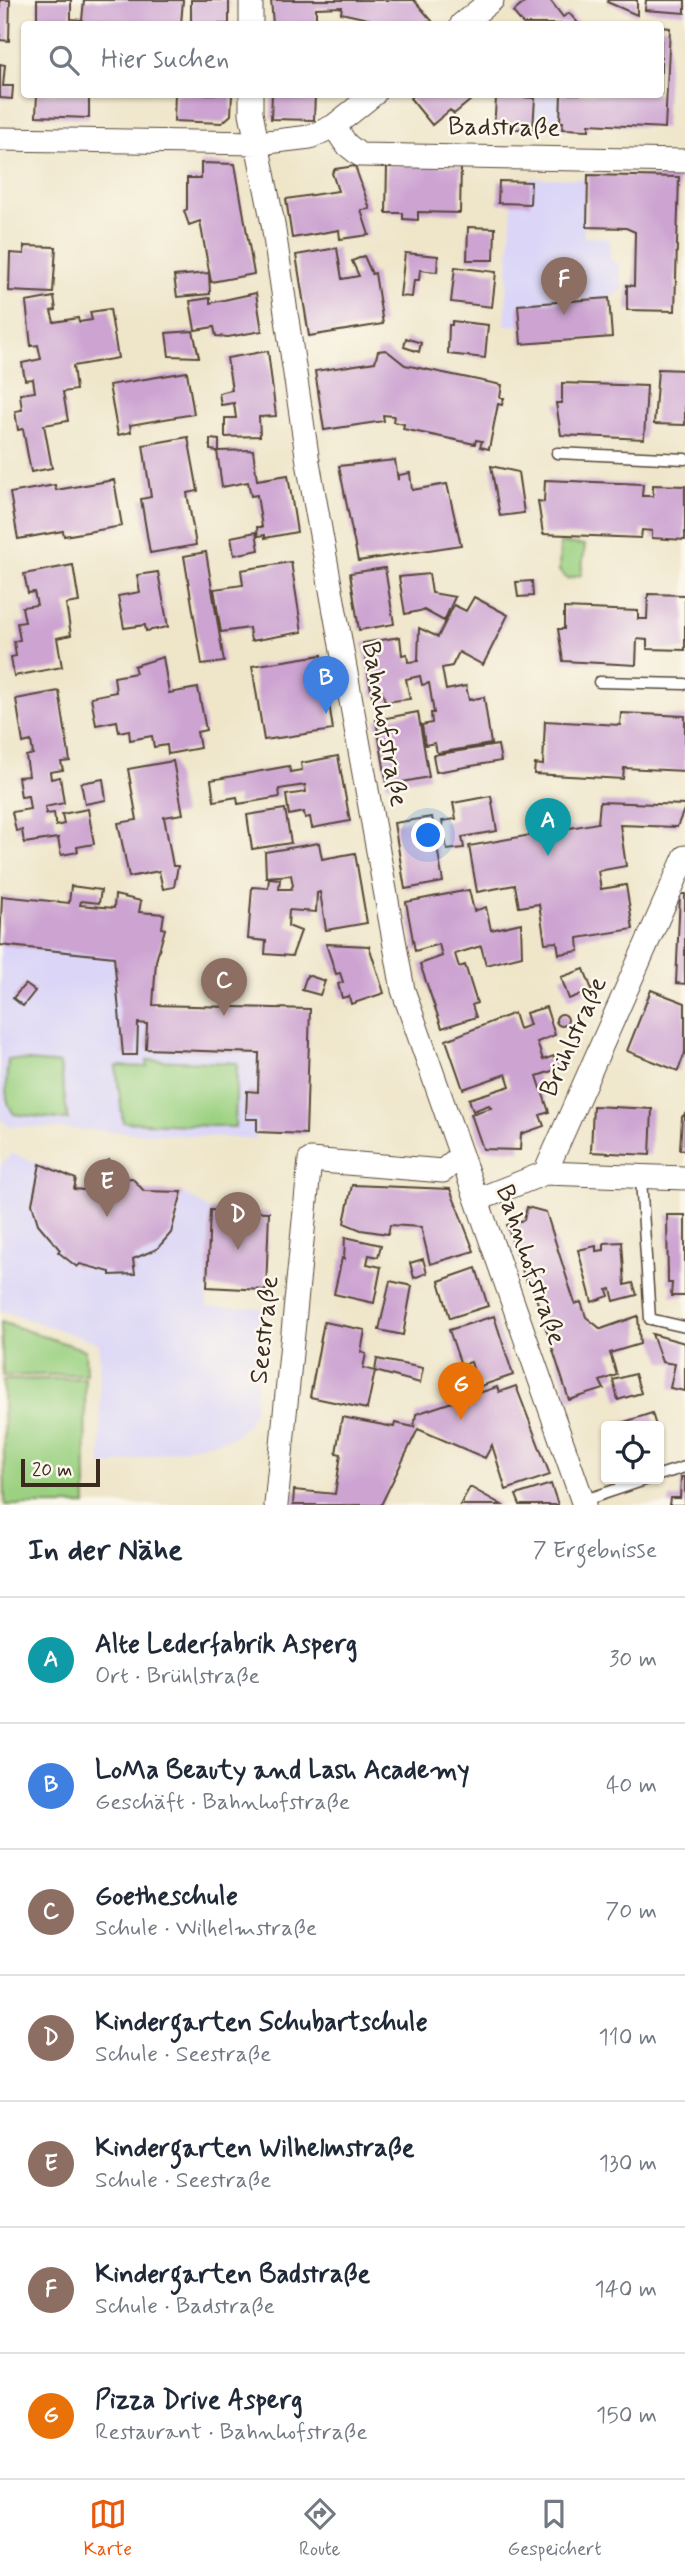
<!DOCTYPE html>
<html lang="de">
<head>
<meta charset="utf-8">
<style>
  :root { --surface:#fff; --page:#f6f6f7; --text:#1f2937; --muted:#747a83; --line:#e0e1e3; --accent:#ea580c }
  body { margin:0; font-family:Mynerve,sans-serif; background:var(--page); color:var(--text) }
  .controls { position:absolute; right:21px; bottom:21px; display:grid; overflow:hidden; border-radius:7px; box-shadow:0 2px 5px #0004 }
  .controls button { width:63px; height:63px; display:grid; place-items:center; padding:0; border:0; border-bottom:2px solid var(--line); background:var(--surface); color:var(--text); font:35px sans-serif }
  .scale { position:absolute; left:21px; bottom:18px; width:79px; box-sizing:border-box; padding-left:7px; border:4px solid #3b2a1e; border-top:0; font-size:19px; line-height:24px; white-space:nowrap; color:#3b2a1e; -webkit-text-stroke:5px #fbf7ec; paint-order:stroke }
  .you { position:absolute; left:429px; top:836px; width:24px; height:24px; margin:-18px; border:5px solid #fff; border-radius:50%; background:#1a73e8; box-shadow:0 0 0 10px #1a73e833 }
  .badge { display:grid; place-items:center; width:46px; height:46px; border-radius:50%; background:var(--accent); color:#fff; font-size:23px; font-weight:700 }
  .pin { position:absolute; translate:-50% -58px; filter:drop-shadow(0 2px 4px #0008) }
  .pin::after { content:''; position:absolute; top:37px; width:24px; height:21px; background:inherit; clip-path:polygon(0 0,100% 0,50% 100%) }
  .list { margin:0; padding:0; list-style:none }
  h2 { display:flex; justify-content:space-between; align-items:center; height:91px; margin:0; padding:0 28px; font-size:30px }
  h2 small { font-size:23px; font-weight:400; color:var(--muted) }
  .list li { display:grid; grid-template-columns:46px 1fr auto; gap:21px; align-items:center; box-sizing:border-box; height:126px; padding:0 28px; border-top:2px solid var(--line) }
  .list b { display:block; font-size:26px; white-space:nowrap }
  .list p { margin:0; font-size:23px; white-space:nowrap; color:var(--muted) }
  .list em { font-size:23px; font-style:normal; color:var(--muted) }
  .icon { flex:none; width:38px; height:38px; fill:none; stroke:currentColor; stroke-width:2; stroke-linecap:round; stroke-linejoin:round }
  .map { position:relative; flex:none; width:685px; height:1505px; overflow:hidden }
  .search { position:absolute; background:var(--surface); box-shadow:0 2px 5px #0004; left:21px; right:21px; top:21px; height:77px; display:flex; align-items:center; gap:18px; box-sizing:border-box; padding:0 24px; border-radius:7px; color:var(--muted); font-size:26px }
  .sheet { height:973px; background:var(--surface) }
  nav { display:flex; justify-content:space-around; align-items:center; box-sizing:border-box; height:98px; border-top:2px solid var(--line); background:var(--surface); font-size:19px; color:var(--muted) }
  nav a { display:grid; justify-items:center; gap:4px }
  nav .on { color:var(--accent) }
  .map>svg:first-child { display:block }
  .built { fill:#dbd6f7 }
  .green { fill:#9cd182; stroke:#6c7e50; stroke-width:2 }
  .building { fill:#cca3d1 }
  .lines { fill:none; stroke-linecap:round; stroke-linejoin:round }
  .service-casing { stroke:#564638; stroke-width:13 }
  .minor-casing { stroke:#564638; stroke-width:25 }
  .service { stroke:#fff; stroke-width:10 }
  .minor { stroke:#fff; stroke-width:23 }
  .labels { text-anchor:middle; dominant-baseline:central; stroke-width:5; stroke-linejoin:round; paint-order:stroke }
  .street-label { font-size:26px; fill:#3b2a1e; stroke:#fbf7ec }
</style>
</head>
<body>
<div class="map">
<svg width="685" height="1505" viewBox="0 0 685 1505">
  <rect width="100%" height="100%" fill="#fbf7ec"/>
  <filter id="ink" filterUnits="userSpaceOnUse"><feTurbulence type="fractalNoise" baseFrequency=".0143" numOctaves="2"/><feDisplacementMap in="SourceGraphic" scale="14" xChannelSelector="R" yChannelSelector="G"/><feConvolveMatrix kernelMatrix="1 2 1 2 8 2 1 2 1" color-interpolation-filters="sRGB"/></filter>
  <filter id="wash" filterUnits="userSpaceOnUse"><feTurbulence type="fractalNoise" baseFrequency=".00686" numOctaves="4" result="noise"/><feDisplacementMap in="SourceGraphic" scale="28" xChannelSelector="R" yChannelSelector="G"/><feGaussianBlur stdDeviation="1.57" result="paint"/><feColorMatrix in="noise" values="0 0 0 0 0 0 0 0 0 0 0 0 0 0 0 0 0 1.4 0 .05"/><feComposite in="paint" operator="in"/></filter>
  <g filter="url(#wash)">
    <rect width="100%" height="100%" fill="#efe6ca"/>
    <path class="built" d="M 522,95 L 561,95 L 560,122 L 563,122 L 562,129 L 533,129 L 535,98 L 522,97 Z
      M 530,178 L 585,179 L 584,237 L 610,238 L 610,259 L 619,265 L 623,290 L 609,298 L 518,305 L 520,325 L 505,326 L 512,203 L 531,182 Z
      M 0,945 L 114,957 L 124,1055 L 137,1055 L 138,1023 L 147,1024 L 146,1049 L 259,1053 L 258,1092 L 247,1092 L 246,1118 L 257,1119 L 256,1139 L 8,1126 L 0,1118 Z
      M 12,1153 L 40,1164 L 35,1204 L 60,1250 L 58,1253 L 80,1264 L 110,1272 L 110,1275 L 135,1273 L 133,1259 L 154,1251 L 165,1242 L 175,1224 L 182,1192 L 210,1210 L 207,1307 L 264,1308 L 254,1409 L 248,1423 L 239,1433 L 227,1439 L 101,1467 L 99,1343 L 0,1310 L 0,1166 Z"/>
    <path class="green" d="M 560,543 L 585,545 L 581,575 L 567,579 L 559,571 Z
      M 8,1059 L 60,1064 L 68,1120 L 14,1114 C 2,1099 7,1078 8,1059 Z
      M 147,1060 L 237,1063 L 235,1127 L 123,1122 L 116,1066 L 147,1067 Z
      M 1,1322 L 85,1350 L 86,1374 L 3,1376 Z
      M 85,1378 L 86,1505 L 5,1505 L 3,1380 Z"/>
    <g id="blocks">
      <path class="building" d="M 0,0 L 10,0 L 9,41 L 0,40 Z
        M 37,0 L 71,0 L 71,19 L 82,20 L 84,0 L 183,0 L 181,24 L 37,24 Z
        M 191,0 L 229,0 L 229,24 L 191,24 Z
        M 271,0 L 414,0 L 433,22 L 368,24 L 365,21 L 368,19 L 341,13 L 342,7 L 316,8 L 316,24 L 273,24 Z
        M 528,0 L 550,0 L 563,17 L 569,13 L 579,24 L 523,24 L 513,12 Z
        M 608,0 L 637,0 L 637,15 L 607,2 Z
        M 646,0 L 685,0 L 685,13 L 645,10 Z
        M 661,27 L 670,28 L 665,128 L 589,124 L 589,130 L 562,129 L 563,122 L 560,122 L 561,94 L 661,94 Z
        M 0,64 L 5,65 L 3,86 L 13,86 L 12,99 L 0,98 Z
        M 37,94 L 89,94 L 89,118 L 36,116 Z
        M 175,94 L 232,94 L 231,115 L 222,123 L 174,121 Z
        M 272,94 L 315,94 L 314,120 L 271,119 Z
        M 414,94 L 468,94 L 472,99 L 454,114 L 450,110 L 432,125 L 410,98 Z
        M 490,94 L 535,98 L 533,129 L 494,129 L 496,99 Z
        M 201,163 L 235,164 L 254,274 L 211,282 L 200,221 L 189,225 L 184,211 L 187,209 L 187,178 L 201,178 Z
        M 387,165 L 461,166 L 460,213 L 418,212 L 418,220 L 403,219 L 403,213 L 386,213 Z
        M 355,166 L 370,209 L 361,210 L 369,235 L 340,239 L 339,230 L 292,238 L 286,199 L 338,191 L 332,173 L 335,169 Z
        M 588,175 L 679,177 L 675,311 L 627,310 L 627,285 L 634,286 L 635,232 L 626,228 L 587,227 Z
        M 499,181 L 531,182 L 530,204 L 498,203 Z
        M 468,227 L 495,228 L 494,260 L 467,260 Z
        M 24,246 L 56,247 L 53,293 L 9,291 L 10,253 L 24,254 Z
        M 337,248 L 342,279 L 359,276 L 352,261 L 364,256 L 372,274 L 375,273 L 383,324 L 309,336 L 296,255 Z
        M 405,253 L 438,256 L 437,272 L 420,270 L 419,280 L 414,280 L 412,297 L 400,296 Z
        M 455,267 L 496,272 L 492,307 L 451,302 Z
        M 209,273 L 210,294 L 177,297 L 174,276 Z
        M 256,293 L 262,331 L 228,337 L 216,336 L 214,327 L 195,330 L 190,301 L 210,298 L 210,303 Z
        M 54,297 L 56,310 L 51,311 L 54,322 L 78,318 L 79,322 L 92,320 L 90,312 L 110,309 L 118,358 L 73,366 L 76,390 L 63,392 L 68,421 L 44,425 L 52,468 L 31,472 L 23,429 L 18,430 L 15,411 L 22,410 L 20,394 L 35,392 L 33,379 L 25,380 L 22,363 L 41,359 L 38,345 L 31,346 L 26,302 Z
        M 609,298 L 612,337 L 521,344 L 518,305 Z
        M 452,321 L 488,325 L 485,358 L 448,354 L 449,325 L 452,325 Z
        M 193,331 L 199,357 L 169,356 L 166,333 Z
        M 406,338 L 421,343 L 419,352 L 404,347 Z
        M 386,350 L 405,365 L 502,385 L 500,398 L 504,398 L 502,405 L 498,404 L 489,449 L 480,447 L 482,441 L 476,440 L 475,444 L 403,429 L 404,424 L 393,422 L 394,416 L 383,415 L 384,421 L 324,430 L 315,371 L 375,362 L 378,351 Z
        M 268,351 L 276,416 L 259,417 L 260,436 L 225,437 L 225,418 L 236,418 L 234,403 L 221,405 L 219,393 L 232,390 L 227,358 Z
        M 658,369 L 685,370 L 685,425 L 654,424 Z
        M 187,372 L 194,414 L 130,425 L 131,432 L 118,435 L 109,385 Z
        M 562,383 L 647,386 L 644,439 L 561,435 L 556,403 L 562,403 Z
        M 188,437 L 198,491 L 187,493 L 196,545 L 150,553 L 141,499 L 151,497 L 143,445 Z
        M 210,439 L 219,440 L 219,451 L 253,450 L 257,480 L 288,475 L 297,532 L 265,538 L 265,535 L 258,536 L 257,527 L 262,527 L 257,495 L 251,496 L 248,482 L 222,487 L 217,451 L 210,450 Z
        M 395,460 L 398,480 L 399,475 L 410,473 L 412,490 L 447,484 L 461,545 L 358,561 L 339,466 Z
        M 491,466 L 518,472 L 524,513 L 500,516 Z
        M 114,480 L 122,526 L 64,536 L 63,531 L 18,539 L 10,493 L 55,485 L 56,490 Z
        M 545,480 L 643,484 L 642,496 L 653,496 L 653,485 L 685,486 L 685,540 L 652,538 L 652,531 L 642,530 L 641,538 L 543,534 L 538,501 L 544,502 Z
        M 256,532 L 259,550 L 234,555 L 231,537 Z
        M 206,552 L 224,662 L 202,665 L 184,556 Z
        M 291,562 L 302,632 L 251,641 L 249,628 L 221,632 L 214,589 L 243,585 L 241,570 Z
        M 73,565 L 79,602 L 66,604 L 71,635 L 57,638 L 62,667 L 14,676 L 11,657 L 16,656 L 14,641 L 20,640 L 17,623 L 25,622 L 22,607 L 37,605 L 34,592 L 28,593 L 24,574 Z
        M 385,568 L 394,624 L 359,630 L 350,573 Z
        M 158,572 L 168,627 L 146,631 L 145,625 L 124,628 L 118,596 L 140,592 L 137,575 Z
        M 429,574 L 432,593 L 455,597 L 444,621 L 424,610 L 405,614 L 399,577 Z
        M 532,581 L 533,596 L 518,597 L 516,582 Z
        M 648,594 L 685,595 L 685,650 L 647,649 L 647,640 L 637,639 L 636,665 L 563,661 L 558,629 L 564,629 L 564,608 L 638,611 L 638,619 L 647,619 Z
        M 474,597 L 508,615 L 483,665 L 459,652 L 452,666 L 442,668 L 446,690 L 466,686 L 469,700 L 484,697 L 491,744 L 437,753 L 435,743 L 425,745 L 422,725 L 432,723 L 431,713 L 434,713 L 429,683 L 422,685 L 420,676 L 406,679 L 410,699 L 385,702 L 383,694 L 372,696 L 363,643 L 400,637 L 402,655 L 407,654 L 408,662 L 418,661 L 419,628 L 438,637 L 454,605 L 466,611 Z
        M 322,655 L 333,730 L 264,740 L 252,666 Z
        M 163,657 L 169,693 L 198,688 L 206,730 L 197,732 L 200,748 L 168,754 L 167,745 L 154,747 L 152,736 L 130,740 L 129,730 L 119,732 L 117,721 L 96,725 L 91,697 L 116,692 L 114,677 L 136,673 L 134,666 Z
        M 59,691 L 70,761 L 61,762 L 63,770 L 50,772 L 51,779 L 60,777 L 64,803 L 45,807 L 46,814 L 54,813 L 56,826 L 64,824 L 62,814 L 88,809 L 94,844 L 77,847 L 78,852 L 61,855 L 58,838 L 24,843 L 22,830 L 16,831 L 12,812 L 30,809 L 28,796 L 21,797 L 18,777 L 29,776 L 26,756 L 33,754 L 31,741 L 23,743 L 16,699 Z
        M 418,712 L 429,777 L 387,785 L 376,720 Z
        M 621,713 L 685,716 L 685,771 L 624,768 L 623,779 L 534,774 L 535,764 L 543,765 L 545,721 L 620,725 Z
        M 498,745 L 501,761 L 436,772 L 433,755 Z
        M 338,756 L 350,821 L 312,828 L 310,817 L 305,818 L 304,812 L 289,815 L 286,795 L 306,792 L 305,785 L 279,789 L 280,797 L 238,804 L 237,797 L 214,801 L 211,780 L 289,766 L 290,772 L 302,770 L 301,763 Z
        M 173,761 L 183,814 L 164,817 L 173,866 L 178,866 L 174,887 L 163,889 L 159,871 L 129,877 L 118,823 L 137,820 L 128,769 Z
        M 103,779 L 106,800 L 85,804 L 81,783 Z
        M 491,796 L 497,831 L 462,837 L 464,848 L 447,850 L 442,821 L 456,819 L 453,803 Z
        M 600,802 L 685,805 L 685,807 L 677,827 L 620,825 L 626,866 L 598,871 L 601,889 L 626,885 L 633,929 L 578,938 L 579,951 L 559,954 L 557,942 L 545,943 L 539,904 L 519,907 L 515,885 L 477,892 L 469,846 L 598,823 Z
        M 285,809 L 291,843 L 252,849 L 247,815 Z
        M 432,817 L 443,882 L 405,889 L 394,823 Z
        M 319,843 L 322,859 L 355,853 L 367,923 L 326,930 L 320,892 L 317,893 L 316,912 L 289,910 L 288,926 L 301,931 L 292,956 L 265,954 L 266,941 L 248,939 L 252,887 L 268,888 L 269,878 L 280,879 L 279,889 L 291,889 L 293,885 L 291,875 L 266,877 L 265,852 Z
        M 71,886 L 101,890 L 99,903 L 81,901 L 80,905 L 114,908 L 115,895 L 141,901 L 139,912 L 164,914 L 162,928 L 165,929 L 156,961 L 153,1005 L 310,1009 L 306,1134 L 257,1132 L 257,1119 L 246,1119 L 247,1091 L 258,1092 L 259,1053 L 146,1049 L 147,1024 L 138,1023 L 137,1055 L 123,1055 L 114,957 L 0,945 L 2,896 L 69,903 Z
        M 469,890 L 474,911 L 486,907 L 491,930 L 521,923 L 522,956 L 486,965 L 481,946 L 455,954 L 459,967 L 465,965 L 477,1003 L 472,1005 L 476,1017 L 442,1028 L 420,964 L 442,956 L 439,944 L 415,951 L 406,902 Z
        M 680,894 L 685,894 L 685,984 L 676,983 Z
        M 326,944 L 369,946 L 384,993 L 351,1004 L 349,996 L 342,998 L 338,984 L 343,982 L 340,973 L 336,974 Z
        M 584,969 L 592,990 L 569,999 L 561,977 Z
        M 307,975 L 325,981 L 320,995 L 302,990 Z
        M 25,984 L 35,991 L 23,1006 L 13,998 Z
        M 651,990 L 685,1003 L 685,1052 L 678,1071 L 627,1051 Z
        M 546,1007 L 555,1035 L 537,1042 L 543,1060 L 562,1053 L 567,1066 L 537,1076 L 549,1112 L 540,1115 L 544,1126 L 521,1134 L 520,1150 L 483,1149 L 471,1114 L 491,1108 L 489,1105 L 473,1111 L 469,1099 L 510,1086 L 506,1074 L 463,1089 L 446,1040 L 514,1013 L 519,1029 L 530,1025 L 526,1013 Z
        M556 1020a6 6 0 1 1 12 0a6 6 0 1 1-12 0Z
        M 593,1106 L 652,1109 L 650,1155 L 591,1152 Z
        M 685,1114 L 685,1150 L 680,1150 L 682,1117 Z
        M 109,1160 L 114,1180 L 132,1178 L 144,1191 L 182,1192 L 171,1233 L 157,1249 L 133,1259 L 135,1274 L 110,1275 L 110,1272 L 80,1264 L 77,1267 L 58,1252 L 60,1250 L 38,1224 L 32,1204 L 40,1164 L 76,1179 L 74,1189 L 84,1190 L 91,1172 Z
        M 352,1185 L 450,1189 L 474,1251 L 430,1264 L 421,1227 L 390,1225 L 388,1234 L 361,1230 L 344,1223 Z
        M 527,1207 L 546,1212 L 575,1304 L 581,1302 L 586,1317 L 601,1329 L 638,1316 L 640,1344 L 610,1353 L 617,1375 L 600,1381 L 604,1389 L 569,1400 L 530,1279 L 526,1281 L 507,1225 L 524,1220 Z
        M 210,1210 L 269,1212 L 266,1290 L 207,1287 Z
        M 667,1215 L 685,1215 L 685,1296 L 671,1296 L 672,1283 L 668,1283 Z
        M 345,1237 L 381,1245 L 378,1257 L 369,1255 L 367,1264 L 381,1267 L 374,1303 L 334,1294 L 342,1258 L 344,1259 Z
        M 622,1242 L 625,1285 L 633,1283 L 637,1295 L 614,1301 L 611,1289 L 607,1290 L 609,1296 L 592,1302 L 578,1250 L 596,1246 L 596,1251 L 604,1250 L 604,1243 Z
        M 423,1259 L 427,1273 L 414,1278 L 410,1263 Z
        M 476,1268 L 488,1306 L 450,1318 L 439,1281 Z
        M 390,1281 L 412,1286 L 403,1335 L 379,1330 Z
        M 494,1316 L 513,1375 L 469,1390 L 463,1373 L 473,1369 L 471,1362 L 461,1365 L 449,1330 Z
        M 324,1322 L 365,1330 L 361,1352 L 366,1354 L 363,1368 L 375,1371 L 367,1409 L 310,1397 Z
        M 652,1334 L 685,1343 L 685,1391 L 670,1388 L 675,1364 L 662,1362 Z
        M 377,1359 L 423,1368 L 420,1383 L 375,1371 Z
        M 635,1374 L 641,1393 L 618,1400 L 613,1380 Z
        M 516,1386 L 550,1475 L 506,1490 L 492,1445 L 485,1458 L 418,1429 L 381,1505 L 293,1505 L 294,1490 L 335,1494 L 341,1454 L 336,1453 L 342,1417 L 394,1427 L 395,1423 L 414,1427 L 416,1414 L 497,1387 L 499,1392 Z
        M 652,1413 L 656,1426 L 612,1426 Z
        M 681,1477 L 685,1477 L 685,1505 L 669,1505 L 670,1498 L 680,1498 Z
        M 551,1484 L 558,1505 L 520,1505 L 516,1495 Z
        M 470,1487 L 502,1505 L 460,1505 Z"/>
    </g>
  </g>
  <g filter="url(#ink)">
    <use href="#blocks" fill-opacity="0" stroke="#564638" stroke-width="2"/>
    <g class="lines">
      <defs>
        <path id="service" d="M 557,453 L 685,459
          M 599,682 L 685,684
          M 641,1179 L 650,1319 L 685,1327
          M 659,1475 L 685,1467
          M 582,1501 L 648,1479"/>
        <path id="minor" d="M 251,0 L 251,24
          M 462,24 L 492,0
          M 251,94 L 251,113 L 273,224 L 308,462 L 403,990 L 584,1505
          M 334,126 L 346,144 L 360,155 L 685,161
          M 0,139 L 259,143 L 310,137 L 334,126 L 374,94
          M 545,1173 L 685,1178
          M 477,1200 L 545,1173 L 685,857
          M 276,1505 L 310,1160 L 443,1171 L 461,1155"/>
      </defs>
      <use href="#service" class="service-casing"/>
      <use href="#minor" class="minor-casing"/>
      <use href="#service" class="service"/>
      <use href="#minor" class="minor"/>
    </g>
  </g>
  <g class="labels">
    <g class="street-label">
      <text transform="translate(504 128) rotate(1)">Badstraße</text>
      <text transform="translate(384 724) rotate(80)">Bahnhofstraße</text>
      <text transform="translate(574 1037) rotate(-66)">Brühlstraße</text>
      <text transform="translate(530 1265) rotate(71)">Bahnhofstraße</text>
      <text transform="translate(265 1330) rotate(-84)">Seestraße</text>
    </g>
  </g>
</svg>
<div class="controls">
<button><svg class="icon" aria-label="locate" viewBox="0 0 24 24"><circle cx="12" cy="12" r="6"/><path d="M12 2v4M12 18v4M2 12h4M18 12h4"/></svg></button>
</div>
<div class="scale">20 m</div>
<div class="you"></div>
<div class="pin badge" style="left:548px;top:856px;background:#0f9aa8">A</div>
<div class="pin badge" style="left:326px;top:714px;background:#3f7fe0">B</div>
<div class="pin badge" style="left:224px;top:1016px;background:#8d6e63">C</div>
<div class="pin badge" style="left:238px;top:1250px;background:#8d6e63">D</div>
<div class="pin badge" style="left:107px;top:1217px;background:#8d6e63">E</div>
<div class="pin badge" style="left:564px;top:315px;background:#8d6e63">F</div>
<div class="pin badge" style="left:461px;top:1420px;background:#e8710a">G</div>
<div class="search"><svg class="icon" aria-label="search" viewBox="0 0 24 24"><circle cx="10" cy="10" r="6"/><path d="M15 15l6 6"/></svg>Hier suchen</div>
</div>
<section class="sheet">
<h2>In der Nähe<small>7 Ergebnisse</small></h2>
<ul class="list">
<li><span class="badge" style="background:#0f9aa8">A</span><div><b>Alte Lederfabrik Asperg</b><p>Ort · Brühlstraße</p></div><em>30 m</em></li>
<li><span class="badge" style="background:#3f7fe0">B</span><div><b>LoMa Beauty and Lash Academy</b><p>Geschäft · Bahnhofstraße</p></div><em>40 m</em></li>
<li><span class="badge" style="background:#8d6e63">C</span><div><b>Goetheschule</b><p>Schule · Wilhelmstraße</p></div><em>70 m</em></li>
<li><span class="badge" style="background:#8d6e63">D</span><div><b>Kindergarten Schubartschule</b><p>Schule · Seestraße</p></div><em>110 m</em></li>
<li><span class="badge" style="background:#8d6e63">E</span><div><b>Kindergarten Wilhelmstraße</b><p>Schule · Seestraße</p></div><em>130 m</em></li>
<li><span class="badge" style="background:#8d6e63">F</span><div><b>Kindergarten Badstraße</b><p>Schule · Badstraße</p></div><em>140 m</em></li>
<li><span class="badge" style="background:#e8710a">G</span><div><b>Pizza Drive Asperg</b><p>Restaurant · Bahnhofstraße</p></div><em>150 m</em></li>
</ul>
</section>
<nav>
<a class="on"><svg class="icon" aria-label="map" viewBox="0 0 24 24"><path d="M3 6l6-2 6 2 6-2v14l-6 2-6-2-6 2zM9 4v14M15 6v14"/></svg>Karte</a>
<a><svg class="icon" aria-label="directions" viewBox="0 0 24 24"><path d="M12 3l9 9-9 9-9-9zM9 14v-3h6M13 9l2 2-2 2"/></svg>Route</a>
<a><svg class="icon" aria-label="saved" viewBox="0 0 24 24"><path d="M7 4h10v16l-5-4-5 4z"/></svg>Gespeichert</a>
</nav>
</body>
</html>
